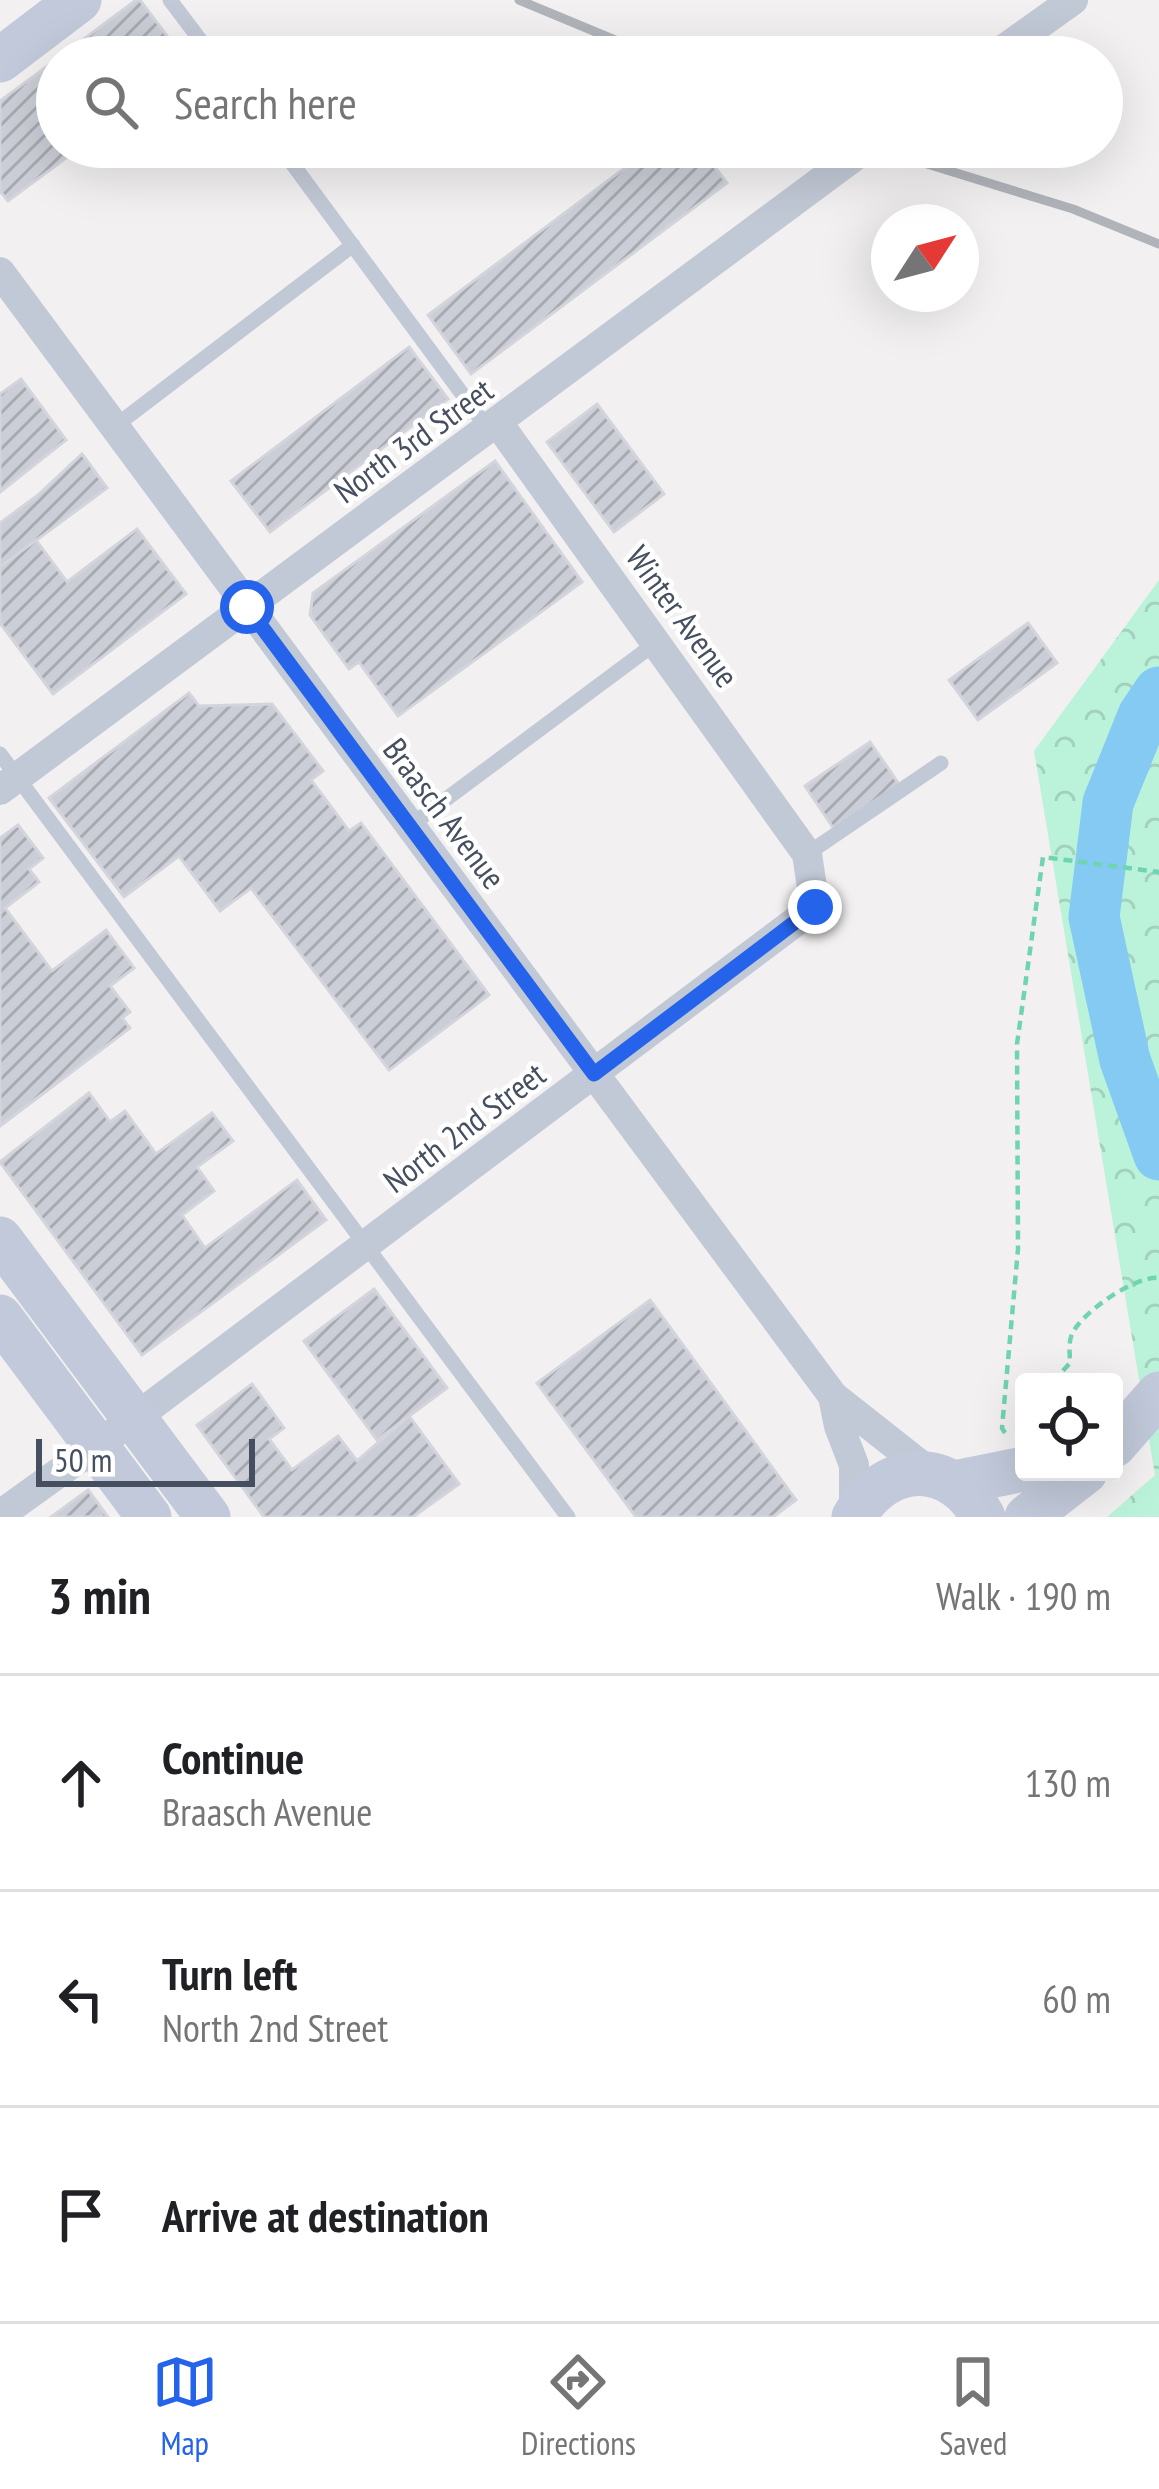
<!DOCTYPE html>
<html lang="en">
<head>
<meta charset="utf-8">
<style>
  :root { --surface:#fff; --page:#f2f2f2; --text:#202124; --muted:#757577; --line:#e0e0e0; --accent:#2563eb }
  body { margin:0; font-family:"PT Sans Narrow",sans-serif; background:var(--page); color:var(--text) }
  .controls { position:absolute; right:36px; bottom:36px; display:grid; overflow:hidden; border-radius:12px; box-shadow:0 12px 48px #0002 }
  .controls button { width:108px; height:108px; display:grid; place-items:center; padding:0; border:0; border-bottom:3px solid var(--line); background:var(--surface); color:var(--text); font:60px sans-serif }
  .compass { position:absolute; left:871px; top:204px; width:108px; height:108px; border-radius:50%; background:var(--surface); box-shadow:0 12px 48px #0002; rotate:54deg }
  .scale { position:absolute; left:36px; bottom:30px; width:219px; box-sizing:border-box; padding-left:12px; border:6px solid #464f5f; border-top:0; font-size:33px; line-height:42px; white-space:nowrap; color:#464f5f; -webkit-text-stroke:9px #fff; paint-order:stroke }
  .stop { position:absolute; width:36px; height:36px; margin:-27px; border:9px solid #2563eb; border-radius:50%; background:#fff }
  .stop.end { background:#2563eb; border-color:#fff; box-shadow:0 3px 12px #0008 }
  .list { margin:0; padding:0; list-style:none }
  h2 { display:flex; justify-content:space-between; align-items:center; height:156px; margin:0; padding:0 48px; font-size:51px }
  h2 small { font-size:39px; font-weight:400; color:var(--muted) }
  .list li { display:grid; grid-template-columns:78px 1fr auto; gap:36px; align-items:center; box-sizing:border-box; height:216px; padding:0 48px; border-top:3px solid var(--line) }
  .list b { display:block; font-size:45px; white-space:nowrap }
  .list p { margin:0; font-size:39px; white-space:nowrap; color:var(--muted) }
  .list em { font-size:39px; font-style:normal; color:var(--muted) }
  .icon { flex:none; width:66px; height:66px; fill:none; stroke:currentColor; stroke-width:2; stroke-linecap:round; stroke-linejoin:round }
  .map { position:relative; flex:none; width:1159px; height:1517px; overflow:hidden }
  .search { position:absolute; background:var(--surface); box-shadow:0 12px 48px #0002; left:36px; right:36px; top:36px; height:132px; display:flex; align-items:center; gap:30px; box-sizing:border-box; padding:0 42px; border-radius:66px; color:var(--muted); font-size:45px }
  .sheet { height:804px; background:var(--surface) }
  nav { display:flex; justify-content:space-around; align-items:center; box-sizing:border-box; height:168px; border-top:3px solid var(--line); background:var(--surface); font-size:33px; color:var(--muted) }
  nav a { display:grid; justify-items:center; gap:6px }
  nav .on { color:var(--accent) }
  .map>svg:first-child { display:block }
  .forest { fill:url(#forest-crowns) }
  .lines { fill:none; stroke-linecap:round; stroke-linejoin:round }
  .river { stroke:#85caf3; stroke-width:51 }
  .building { fill:url(#building-hatch); stroke:#d3d4dc; stroke-width:3 }
  .path { stroke:#70d4b3; stroke-width:4.5; stroke-dasharray:9 6; stroke-linecap:butt }
  .lane { stroke:#c2c9d6; stroke-width:15 }
  .street { stroke:#c2c9d6; stroke-width:30 }
  .secondary { stroke:#c1c9da; stroke-width:45 }
  .rail { stroke:#b1b3bb; stroke-width:9 }
  .route { stroke:#2563eb; stroke-width:15 }
  .labels { text-anchor:middle; dominant-baseline:central; stroke-width:9; stroke-linejoin:round; paint-order:stroke }
  .street-label { font-size:33px; fill:#464f5f; stroke:#fff }
</style>
</head>
<body>
<div class="map">
<svg width="1159" height="1517" viewBox="0 0 1159 1517">
  <defs>
    <pattern id="forest-crowns" width="20" height="18" patternUnits="userSpaceOnUse" patternTransform="scale(3)"><rect width="20" height="18" fill="#bbf3da"/><path d="M2 6a3 3 0 1 1 6 0M12 15a3 3 0 1 1 6 0" fill="none" stroke="#a2d2be"/></pattern>
    <pattern id="building-hatch" width="6" height="6" patternUnits="userSpaceOnUse" patternTransform="scale(3)"><rect width="6" height="6" fill="#cbced6"/><path d="M-1 1l2-2M0 6l6-6M5 7l2-2" fill="none" stroke="#a7aab1"/></pattern>
  </defs>
  <rect width="100%" height="100%" fill="#f2f0f0"/>
  <path class="forest" d="M 1159,580 L 1159,1517 L 1107,1517 L 1155,1475 L 1034,751 Z"/>
  <g class="lines">
    <path class="river" d="M 1159,692 L 1143,716 L 1108,803 L 1094,917 L 1125,1060 L 1159,1155"/>
  </g>
  <path class="building" d="M 136,0 L 140,0 L 183,57 L 60,57 Z
    M 57,59 L 57,147 L 81,147 L 8,201 L 0,191 L 0,101 Z
    M 653,147 L 700,147 L 727,183 L 471,374 L 428,315 Z
    M 409,347 L 448,399 L 270,532 L 231,481 Z
    M 21,379 L 66,440 L 0,492 L 0,394 Z
    M 597,404 L 664,494 L 614,532 L 547,442 Z
    M 82,454 L 107,488 L 0,567 L 0,523 L 38,495 Z
    M 495,461 L 582,582 L 398,716 L 359,662 L 349,669 L 310,615 L 313,593 Z
    M 137,529 L 186,594 L 53,694 L 0,623 L 0,567 L 36,540 L 67,582 Z
    M 1028,623 L 1057,663 L 978,720 L 949,680 Z
    M 189,693 L 199,706 L 272,704 L 323,771 L 311,780 L 349,831 L 361,823 L 489,995 L 389,1070 L 251,888 L 220,911 L 179,856 L 124,897 L 49,798 Z
    M 870,742 L 899,784 L 834,829 L 805,786 Z
    M 18,825 L 43,858 L 29,869 L 39,882 L 5,908 L 52,971 L 106,930 L 134,968 L 110,986 L 130,1012 L 122,1018 L 130,1028 L 0,1126 L 0,838 Z
    M 89,1093 L 110,1122 L 125,1111 L 156,1154 L 212,1113 L 233,1141 L 197,1167 L 214,1191 L 182,1215 L 205,1248 L 297,1180 L 326,1220 L 142,1355 L 0,1162 Z
    M 374,1289 L 447,1388 L 377,1440 L 304,1341 Z
    M 650,1300 L 796,1500 L 773,1517 L 636,1517 L 537,1383 Z
    M 252,1384 L 284,1428 L 269,1439 L 292,1470 L 338,1436 L 357,1461 L 409,1416 L 459,1484 L 413,1517 L 264,1517 L 197,1425 Z
    M 88,1490 L 108,1517 L 51,1517 Z"/>
  <g class="lines">
    <path class="path" d="M 1053,1382 L 1070,1363 C 1070,1353 1068,1343 1072,1334 C 1082,1312 1136,1275 1159,1278
      M 1005,1433 L 1002,1428 L 1018,1249 L 1017,1044 L 1043,857 L 1159,872"/>
    <path class="lane" d="M 170,0 L 213,57
      M 280,147 L 488,429
      M 114,427 L 353,245
      M 0,754 L 568,1517
      M 410,826 L 657,642
      M 807,854 L 941,763"/>
    <path class="street" d="M 993,57 L 1073,0
      M 0,272 L 833,1396 L 932,1474
      M 0,790 L 867,147
      M 833,1396 L 839,1426 L 854,1465 L 854,1515
      M 0,1515 L 135,1418 L 815,907 L 807,854 L 498,423"/>
    <path class="secondary" d="M 0,60 L 79,0
      M 0,1239 L 208,1517
      M 0,1317 L 149,1517
      M 1114,1445 L 1159,1394
      M 954,1483 L 1024,1469
      M 854,1517 C 886,1460 951,1458 983,1517
      M 1027,1517 L 1085,1472"/>
    <path class="rail" d="M 519,0 L 656,57
      M 872,147 L 1073,209 L 1159,244"/>
  </g>
  <g class="lines">
    <path class="route" d="M 247,607 L 594,1074 L 815,907"/>
  </g>
  <g class="labels">
    <g class="street-label">
      <text transform="translate(413 440) rotate(-36)">North 3rd Street</text>
      <text transform="translate(683 616) rotate(54)">Winter Avenue</text>
      <text transform="translate(445 813) rotate(53)">Braasch Avenue</text>
      <text transform="translate(464 1127) rotate(-37)">North 2nd Street</text>
    </g>
  </g>
</svg>
<div class="controls">
<button><svg class="icon" aria-label="locate" viewBox="0 0 24 24"><circle cx="12" cy="12" r="6"/><path d="M12 2v4M12 18v4M2 12h4M18 12h4"/></svg></button>
</div>
<svg class="compass" viewBox="-18 -18 36 36"><path d="M0-13l5 13h-10z" fill="#e53935"/><path d="M0 13l5-13h-10z" fill="#757577"/></svg>
<div class="scale">50 m</div>
<div class="stop" style="left:247px;top:607px"></div>
<div class="stop end" style="left:815px;top:907px"></div>
<div class="search"><svg class="icon" aria-label="search" viewBox="0 0 24 24"><circle cx="10" cy="10" r="6"/><path d="M15 15l6 6"/></svg>Search here</div>
</div>
<section class="sheet">
<h2>3 min<small>Walk · 190 m</small></h2>
<ul class="list">
<li><svg class="icon" aria-label="ahead" viewBox="0 0 24 24"><path d="M12 20V5M6 11l6-6 6 6"/></svg><div><b>Continue</b><p>Braasch Avenue</p></div><em>130 m</em></li>
<li><svg class="icon" aria-label="left" viewBox="0 0 24 24"><path d="M17 20v-9H6M10 6l-5 5 5 5"/></svg><div><b>Turn left</b><p>North 2nd Street</p></div><em>60 m</em></li>
<li><svg class="icon" aria-label="arrive" viewBox="0 0 24 24"><path d="M6 21V4h12l-3 4 3 4H6"/></svg><div><b>Arrive at destination</b></div></li>
</ul>
</section>
<nav>
<a class="on"><svg class="icon" aria-label="map" viewBox="0 0 24 24"><path d="M3 6l6-2 6 2 6-2v14l-6 2-6-2-6 2zM9 4v14M15 6v14"/></svg>Map</a>
<a><svg class="icon" aria-label="directions" viewBox="0 0 24 24"><path d="M12 3l9 9-9 9-9-9zM9 14v-3h6M13 9l2 2-2 2"/></svg>Directions</a>
<a><svg class="icon" aria-label="saved" viewBox="0 0 24 24"><path d="M7 4h10v16l-5-4-5 4z"/></svg>Saved</a>
</nav>
</body>
</html>
